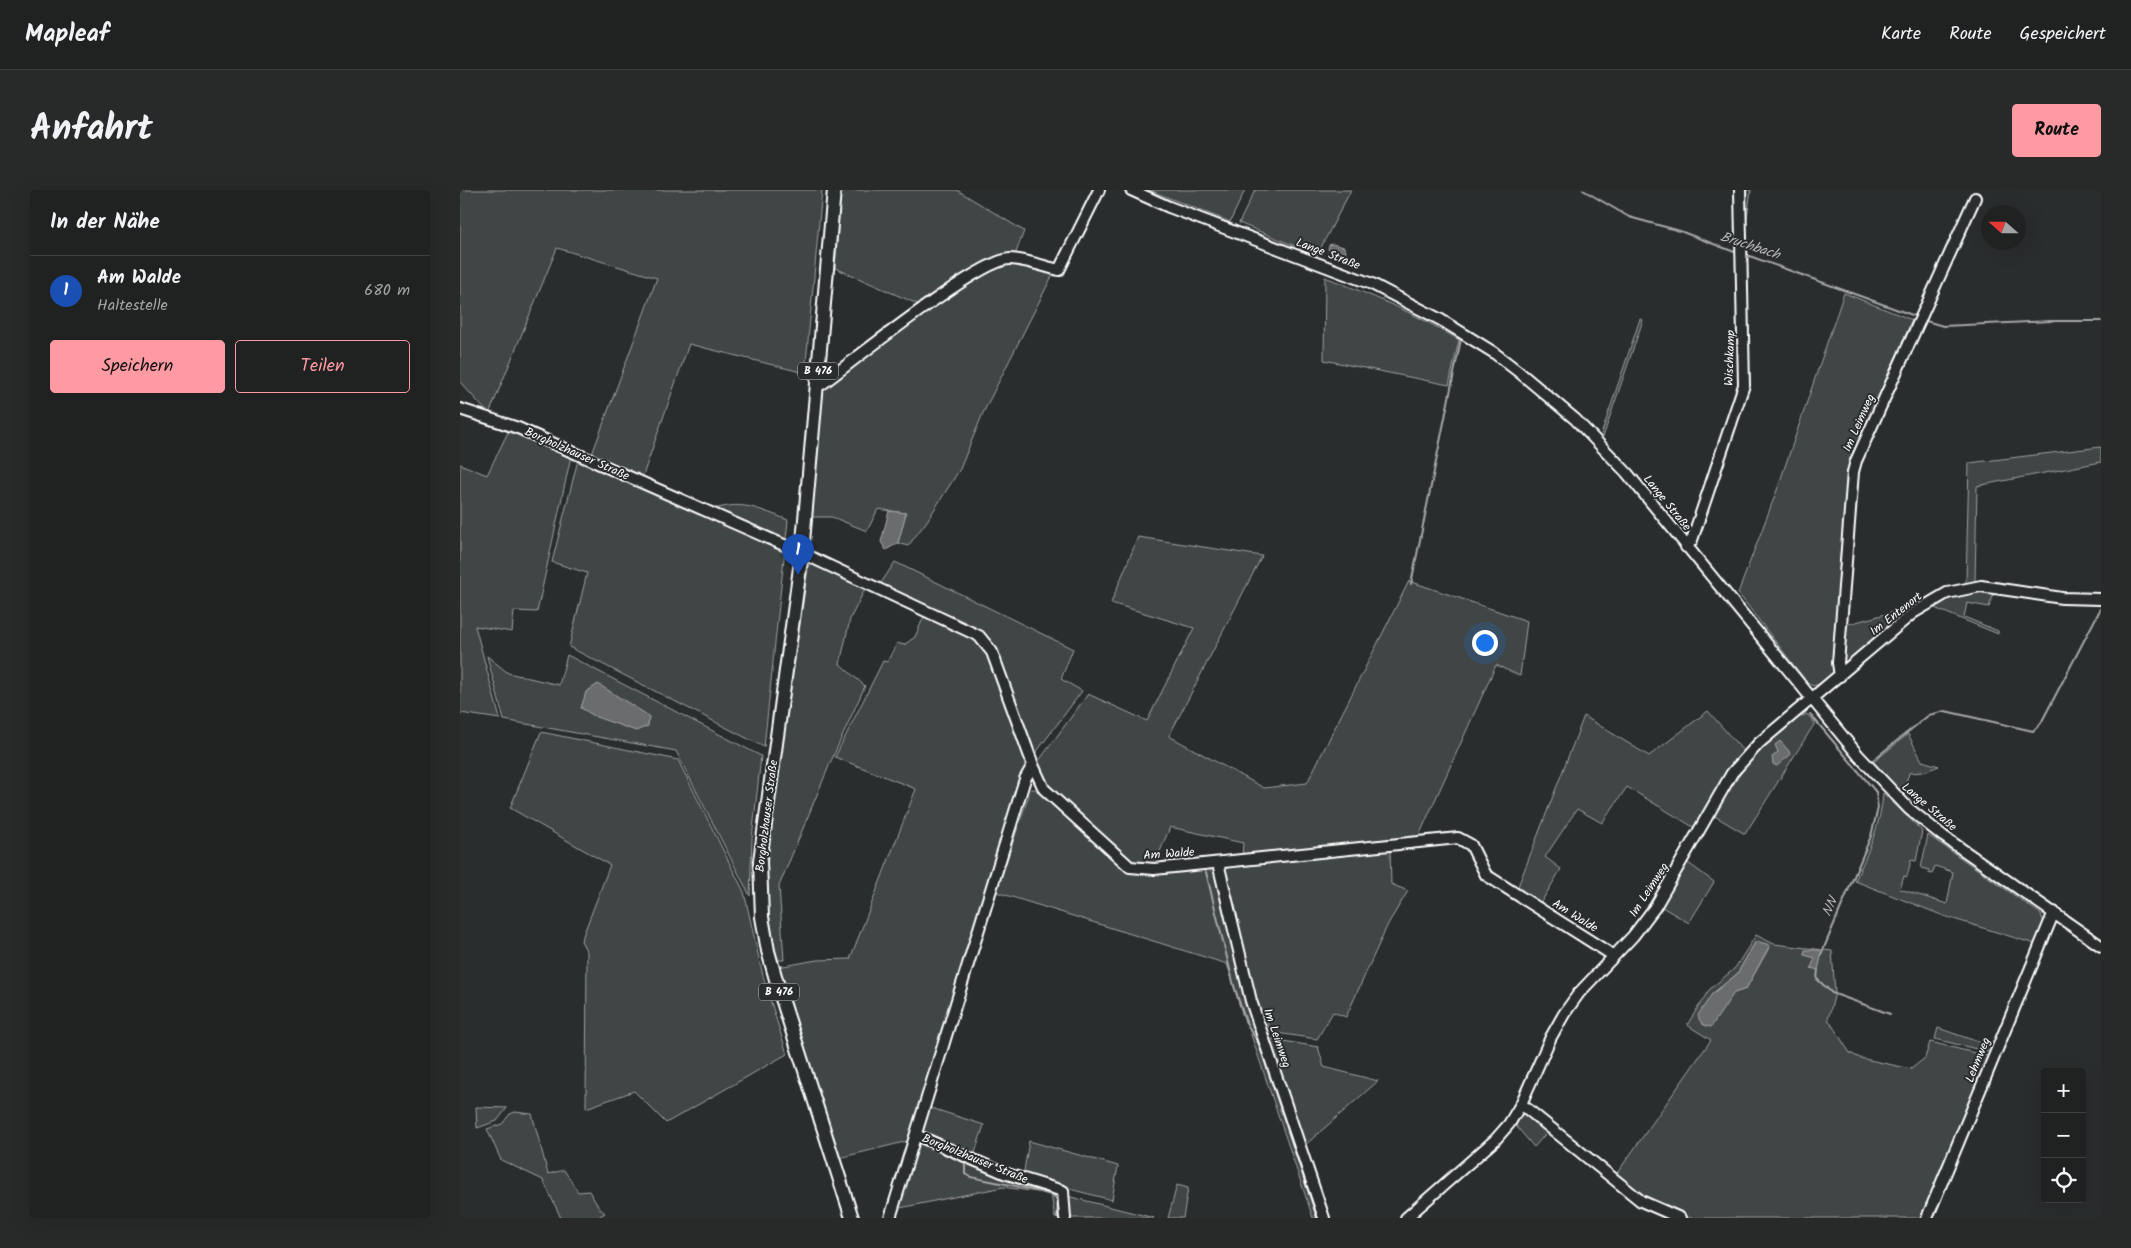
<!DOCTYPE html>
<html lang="de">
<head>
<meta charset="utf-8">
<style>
  :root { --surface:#202222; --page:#282a2a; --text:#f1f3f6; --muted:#a2a4a5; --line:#3d3f40; --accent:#ff9aa2 }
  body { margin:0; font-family:Kalam,sans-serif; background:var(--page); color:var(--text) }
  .controls { position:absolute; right:15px; bottom:15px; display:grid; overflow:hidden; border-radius:5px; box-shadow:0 5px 20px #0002 }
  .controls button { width:45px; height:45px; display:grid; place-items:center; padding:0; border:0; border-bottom:1px solid var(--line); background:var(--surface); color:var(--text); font:25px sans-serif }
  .compass { position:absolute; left:1521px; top:15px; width:45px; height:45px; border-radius:50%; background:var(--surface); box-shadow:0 5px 20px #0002; rotate:291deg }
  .you { position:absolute; left:1024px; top:452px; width:18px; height:18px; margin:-12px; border:4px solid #fff; border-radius:50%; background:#1a73e8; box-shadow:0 0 0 8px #1a73e833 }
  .badge { display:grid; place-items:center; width:32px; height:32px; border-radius:50%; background:var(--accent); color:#fff; font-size:16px; font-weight:700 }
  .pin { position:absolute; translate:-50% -41px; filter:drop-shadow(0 1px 2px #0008) }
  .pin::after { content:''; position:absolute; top:26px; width:18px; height:15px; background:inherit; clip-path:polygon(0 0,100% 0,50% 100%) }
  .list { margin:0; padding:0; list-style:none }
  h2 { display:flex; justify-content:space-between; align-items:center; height:65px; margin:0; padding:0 20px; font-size:21px }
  h2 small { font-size:16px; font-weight:400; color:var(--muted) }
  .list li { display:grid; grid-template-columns:32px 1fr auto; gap:15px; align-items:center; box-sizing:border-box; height:70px; padding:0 20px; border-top:1px solid var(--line) }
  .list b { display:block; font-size:19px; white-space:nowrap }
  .list p { margin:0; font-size:16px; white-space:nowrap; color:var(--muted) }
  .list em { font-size:16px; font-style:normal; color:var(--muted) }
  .actions { display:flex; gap:10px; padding:15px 20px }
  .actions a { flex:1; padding:11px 0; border:1px solid var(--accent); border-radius:5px; text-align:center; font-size:18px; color:var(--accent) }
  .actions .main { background:var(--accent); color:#111 }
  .icon { flex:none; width:28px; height:28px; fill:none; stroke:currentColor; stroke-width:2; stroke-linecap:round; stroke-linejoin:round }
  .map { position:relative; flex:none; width:1641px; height:1028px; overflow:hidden; border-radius:5px }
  header { display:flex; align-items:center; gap:30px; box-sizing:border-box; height:70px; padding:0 25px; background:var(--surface); border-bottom:1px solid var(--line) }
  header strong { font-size:24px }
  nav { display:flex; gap:28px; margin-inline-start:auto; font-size:18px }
  .intro { display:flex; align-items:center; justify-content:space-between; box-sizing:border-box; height:120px; padding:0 30px }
  h1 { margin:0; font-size:35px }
  .button { padding:12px 22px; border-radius:5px; background:var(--accent); color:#111; font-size:18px; font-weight:700 }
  main { display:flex; gap:30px; padding:0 30px }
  aside { flex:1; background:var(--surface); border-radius:5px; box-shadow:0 5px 20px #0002 }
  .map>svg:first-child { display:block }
  .green { fill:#414445; stroke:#a0a2a2; fill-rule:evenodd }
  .water { fill:#6a6c6d; stroke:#a6a7a7 }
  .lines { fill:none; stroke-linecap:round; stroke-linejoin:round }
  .stream { stroke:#a6a7a7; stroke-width:2 }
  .minor-casing { stroke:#fff; stroke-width:14 }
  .major-casing { stroke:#fff; stroke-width:16 }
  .minor { stroke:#2a2d2e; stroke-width:10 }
  .major { stroke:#2a2d2e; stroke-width:12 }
  .labels { text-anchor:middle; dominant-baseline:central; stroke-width:4; stroke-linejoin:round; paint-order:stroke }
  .shield { fill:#2a2d2e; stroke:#bfc0c0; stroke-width:1 }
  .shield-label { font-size:11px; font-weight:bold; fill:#fff }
  .street-label { font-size:12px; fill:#fff; stroke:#2a2d2e }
  .water-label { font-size:14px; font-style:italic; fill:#b4b6b6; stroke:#2a2d2e }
</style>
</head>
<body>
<header>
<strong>Mapleaf</strong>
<nav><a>Karte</a><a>Route</a><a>Gespeichert</a></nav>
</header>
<div class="intro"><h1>Anfahrt</h1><a class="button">Route</a></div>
<main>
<aside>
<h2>In der Nähe<small></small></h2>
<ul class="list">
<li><span class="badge" style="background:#1a4fb4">1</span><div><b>Am Walde</b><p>Haltestelle</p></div><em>680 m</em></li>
</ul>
<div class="actions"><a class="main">Speichern</a><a>Teilen</a></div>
</aside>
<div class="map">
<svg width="1641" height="1028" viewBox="0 0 1641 1028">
  <rect width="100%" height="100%" fill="#2a2d2e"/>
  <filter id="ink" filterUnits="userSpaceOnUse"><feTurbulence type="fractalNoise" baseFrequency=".02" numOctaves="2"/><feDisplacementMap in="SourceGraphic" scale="10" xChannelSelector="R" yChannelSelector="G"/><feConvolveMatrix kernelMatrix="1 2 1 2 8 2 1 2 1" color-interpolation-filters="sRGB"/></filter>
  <g filter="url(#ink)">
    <path class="green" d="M 0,0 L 362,0 L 345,183 L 229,154 L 182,288 L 131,267 L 197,88 L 97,58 L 29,224 L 0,192 Z
      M 381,0 L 497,0 L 564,41 L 555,65 C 526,64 484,98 462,116 L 375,78 Z
      M 689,0 L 785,0 L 770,32 Z
      M 795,0 L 891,0 L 857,65 L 779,33 Z
      M 1284,0 L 1291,0 L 1285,42 Z
      M 550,72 L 594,82 L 523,223 L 500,279 L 467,331 L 448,356 L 438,353 L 446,323 L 418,319 L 407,341 L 372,327 L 350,327 L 363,198 L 485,108 L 530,78 Z
      M 865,87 C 911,105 957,124 999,150 L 989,195 L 864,170 Z
      M 1384,103 L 1452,130 L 1391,270 L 1374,480 C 1369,489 1364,493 1353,496 L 1346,491 L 1278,403 L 1316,303 Z
      M 1180,129 L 1183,130 L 1143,247 L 1141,245 Z
      M 50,238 L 111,266 L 77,422 L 54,421 L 52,442 L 15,436 L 40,529 L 0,523 L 0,274 L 27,285 Z
      M 1641,257 L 1641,272 L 1517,296 L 1515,392 L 1506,393 L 1509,273 Z
      M 118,270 L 239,325 C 278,308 291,316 328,330 L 304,557 L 109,457 L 127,383 L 92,372 Z
      M 678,347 L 802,366 L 709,546 L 804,598 L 847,593 L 949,391 L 1067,431 L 1060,486 L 1036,475 L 958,648 L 782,666 L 783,653 L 710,637 L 694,676 L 677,677 L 646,653 L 584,592 L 578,572 L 628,504 L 687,531 L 734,438 L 651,413 Z
      M 349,371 L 406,397 L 390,429 L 380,474 L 405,496 L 371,571 L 319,696 L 324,770 L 317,770 L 308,720 L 305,680 Z
      M 435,372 L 613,459 L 601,489 L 622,501 L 575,564 L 536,461 L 531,452 L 521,443 L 419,396 Z
      M 1517,400 L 1535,401 L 1529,417 L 1507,413 L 1504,427 L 1538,441 L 1538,444 L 1472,417 L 1482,411 Z
      M 1448,418 L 1385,473 L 1381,469 L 1385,435 Z
      M 465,424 L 513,448 L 531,467 L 564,562 L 565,577 L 475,870 L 448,951 L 379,968 L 318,777 L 357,770 L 390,769 L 456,599 L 375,567 L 423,471 L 427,472 L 437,453 L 444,455 L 455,447 Z
      M 107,465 L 301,566 L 292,649 L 290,706 L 216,561 L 44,530 L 27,466 L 48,483 L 99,495 Z
      M 1248,521 L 1284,562 L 1268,583 L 1235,638 L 1167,597 L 1142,633 L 1117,619 L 1085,667 L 1101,679 L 1080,714 L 1057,699 L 1124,526 L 1189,566 Z
      M 1347,524 L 1355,533 L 1285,644 L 1253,625 L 1289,571 L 1338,528 Z
      M 81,542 L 218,570 L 284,702 L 303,786 L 327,864 L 206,933 L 174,901 L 126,918 L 127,762 L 121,751 L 150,675 L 50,618 Z
      M 1448,544 L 1462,571 L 1479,576 L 1463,582 L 1449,583 L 1445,596 L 1441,599 L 1435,599 L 1411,574 Z
      M 571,599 L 575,599 L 671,683 L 699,682 L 930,657 L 931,694 L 948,701 L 928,734 L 886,827 L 873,822 L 857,849 L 810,842 L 804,820 L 791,824 L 861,1028 L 853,1028 L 767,774 L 536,702 Z
      M 1423,603 L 1462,641 L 1456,671 L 1451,670 L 1447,687 L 1444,686 L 1440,699 L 1487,714 L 1493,682 L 1475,676 L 1472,684 L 1468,683 L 1469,680 L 1461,678 L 1468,645 L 1581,724 L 1584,733 L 1575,754 L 1484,726 L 1395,691 C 1408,662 1421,635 1423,603 Z
      M 1227,672 L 1254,692 L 1229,733 L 1202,717 Z
      M 1296,745 L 1314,754 L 1372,761 L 1375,803 L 1368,829 L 1390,863 L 1400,868 L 1451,879 L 1465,868 L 1470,852 L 1527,866 L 1529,869 L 1464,1028 L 1226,1028 C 1200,1017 1177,1004 1155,986 L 1251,850 L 1227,835 L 1249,800 L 1275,778 ZM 1296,751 L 1310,756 L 1286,799 L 1274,803 L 1252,804 L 1277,784 Z
      M 1478,838 L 1533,857 L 1529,862 L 1475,849 Z
      M 812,849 L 858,857 L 864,877 L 918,891 L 844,956 L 808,854 Z
      M 16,917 L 47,918 L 37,931 L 17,938 Z
      M 468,917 L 524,935 L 514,966 L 461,944 Z
      M 55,922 L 72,924 L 88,984 L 104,980 L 118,1002 L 129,1001 L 139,1018 L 145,1023 L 137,1028 L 101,1028 L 83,990 L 41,970 L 27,939 L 42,934 L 50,924 Z
      M 1061,923 L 1069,924 L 1089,940 L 1074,957 L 1056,936 Z
      M 459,949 L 595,1002 L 599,1006 L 601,1028 L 595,1028 L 591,1004 L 543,997 L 435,1019 Z
      M 569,951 L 658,976 L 652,1010 L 563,987 Z
      M 717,995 L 728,998 L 723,1028 L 708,1028 Z
      M 607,1006 L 694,1028 L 609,1028 Z"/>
    <path class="water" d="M 872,54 L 884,57 L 886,61 L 885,65 C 880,67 871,64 868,59 L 869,55 Z
      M 429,321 L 446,323 L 438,353 L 426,360 L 421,352 Z
      M 138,494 L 189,526 L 188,536 L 176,541 L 136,527 L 121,518 L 126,502 Z
      M 1320,551 L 1329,561 L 1330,565 L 1317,576 L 1313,574 L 1312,567 L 1318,562 L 1315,555 Z
      M 1296,751 L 1310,755 L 1286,799 L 1274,803 L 1251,837 C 1243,836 1240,833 1238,825 L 1252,804 L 1277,784 Z
      M 1345,760 L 1359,760 L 1362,763 L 1358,780 L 1351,778 L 1355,768 L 1344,765 Z"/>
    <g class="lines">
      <path class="stream" d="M 1123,0 L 1169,27 L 1220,41 L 1277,63
        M 1284,64 L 1455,126
        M 1466,131 L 1483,136 L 1591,131 L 1641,131
        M 951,394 L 1001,149
        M 1350,524 L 1416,602 L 1418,618 L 1411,646 L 1361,765
        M 1413,570 L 1469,525 L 1485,521 L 1573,541 L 1581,533 L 1641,418
        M 746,682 L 774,796 L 785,831 L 799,854 L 857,1028
        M 1358,780 L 1357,789 L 1372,803 L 1430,824
        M 459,952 L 483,962
        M 501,969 L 505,972 L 505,984 L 511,987 C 523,990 593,1002 596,1008 C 599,1013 597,1022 597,1028"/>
      <defs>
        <path id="minor" d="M 671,0 L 709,17 L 912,94 L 981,130 L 1033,162 L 1059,182 L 1115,229 L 1167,283 L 1398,565 L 1449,619 L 1483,646 L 1641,756
          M 357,194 L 362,194 C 393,171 520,69 550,69 C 564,69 585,77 599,80 L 639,0
          M 0,219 L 58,238 L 342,363 L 519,446 L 532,462 L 573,575 L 584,599 L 670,677 L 694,679 L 998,648 L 1011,655 L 1026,685 L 1154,766
          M 1226,357 L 1232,350 L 1284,195 L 1280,0
          M 1380,486 L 1378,473 L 1393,282 L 1396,271 L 1515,8
          M 758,673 L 791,811 L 864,1028
          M 1061,914 L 1181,1011 L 1220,1028
          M 456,945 L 544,983 L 603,1001 L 605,1028
          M 430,1028 L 565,589 L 573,575
          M 946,1028 L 1035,950 L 1049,934 L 1061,914 L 1091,847 L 1104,824 L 1119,803 L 1173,746 L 1195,717 L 1272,583 L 1299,553 L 1453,423 L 1487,403 L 1521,396 L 1602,408 L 1641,409
          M 1467,1028 L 1594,722"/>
        <path id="major" d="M 374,0 L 342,363 L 300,671 L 302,727 L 308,761 L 317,793 L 392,1028"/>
      </defs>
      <use href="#minor" class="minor-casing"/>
      <use href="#major" class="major-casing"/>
      <use href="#minor" class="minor"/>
      <use href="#major" class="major"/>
    </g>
  </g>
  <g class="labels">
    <g class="shield">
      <rect x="338" y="172.5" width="40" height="17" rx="4"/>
      <rect x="299" y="793.5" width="40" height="17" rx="4"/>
    </g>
    <g class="shield-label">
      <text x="358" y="181">B 476</text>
      <text x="319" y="802">B 476</text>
    </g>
    <g class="street-label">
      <text transform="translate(868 64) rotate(21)">Lange Straße</text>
      <text transform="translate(1270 168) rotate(-88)">Wischkamp</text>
      <text transform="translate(1399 233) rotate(-66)">Im Leimweg</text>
      <text transform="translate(117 264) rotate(24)">Borgholzhauser Straße</text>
      <text transform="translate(1207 313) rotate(51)">Lange Straße</text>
      <text transform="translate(1436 424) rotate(-38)">Im Entenort</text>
      <text transform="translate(1469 617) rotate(40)">Lange Straße</text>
      <text transform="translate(307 626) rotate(-83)">Borgholzhauser Straße</text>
      <text transform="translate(709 664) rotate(-4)">Am Walde</text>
      <text transform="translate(1189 700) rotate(-57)">Im Leimweg</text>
      <text transform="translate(1115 726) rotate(32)">Am Walde</text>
      <text transform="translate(817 848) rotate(71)">Im Leimweg</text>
      <text transform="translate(1518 870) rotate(-68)">Lehmweg</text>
      <text transform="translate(515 969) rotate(22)">Borgholzhauser Straße</text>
    </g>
    <g class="water-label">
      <text transform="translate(1290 56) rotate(18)">Bruchbach</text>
      <text transform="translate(1370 717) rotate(-67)">NN</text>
    </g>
  </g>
</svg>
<div class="controls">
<button>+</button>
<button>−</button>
<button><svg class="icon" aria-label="locate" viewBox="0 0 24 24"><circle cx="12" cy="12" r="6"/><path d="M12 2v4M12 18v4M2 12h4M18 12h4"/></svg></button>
</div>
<svg class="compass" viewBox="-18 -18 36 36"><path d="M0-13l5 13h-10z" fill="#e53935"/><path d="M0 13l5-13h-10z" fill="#a2a4a5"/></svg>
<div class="you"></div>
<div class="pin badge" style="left:338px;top:385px;background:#1a4fb4">1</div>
</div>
</main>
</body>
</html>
